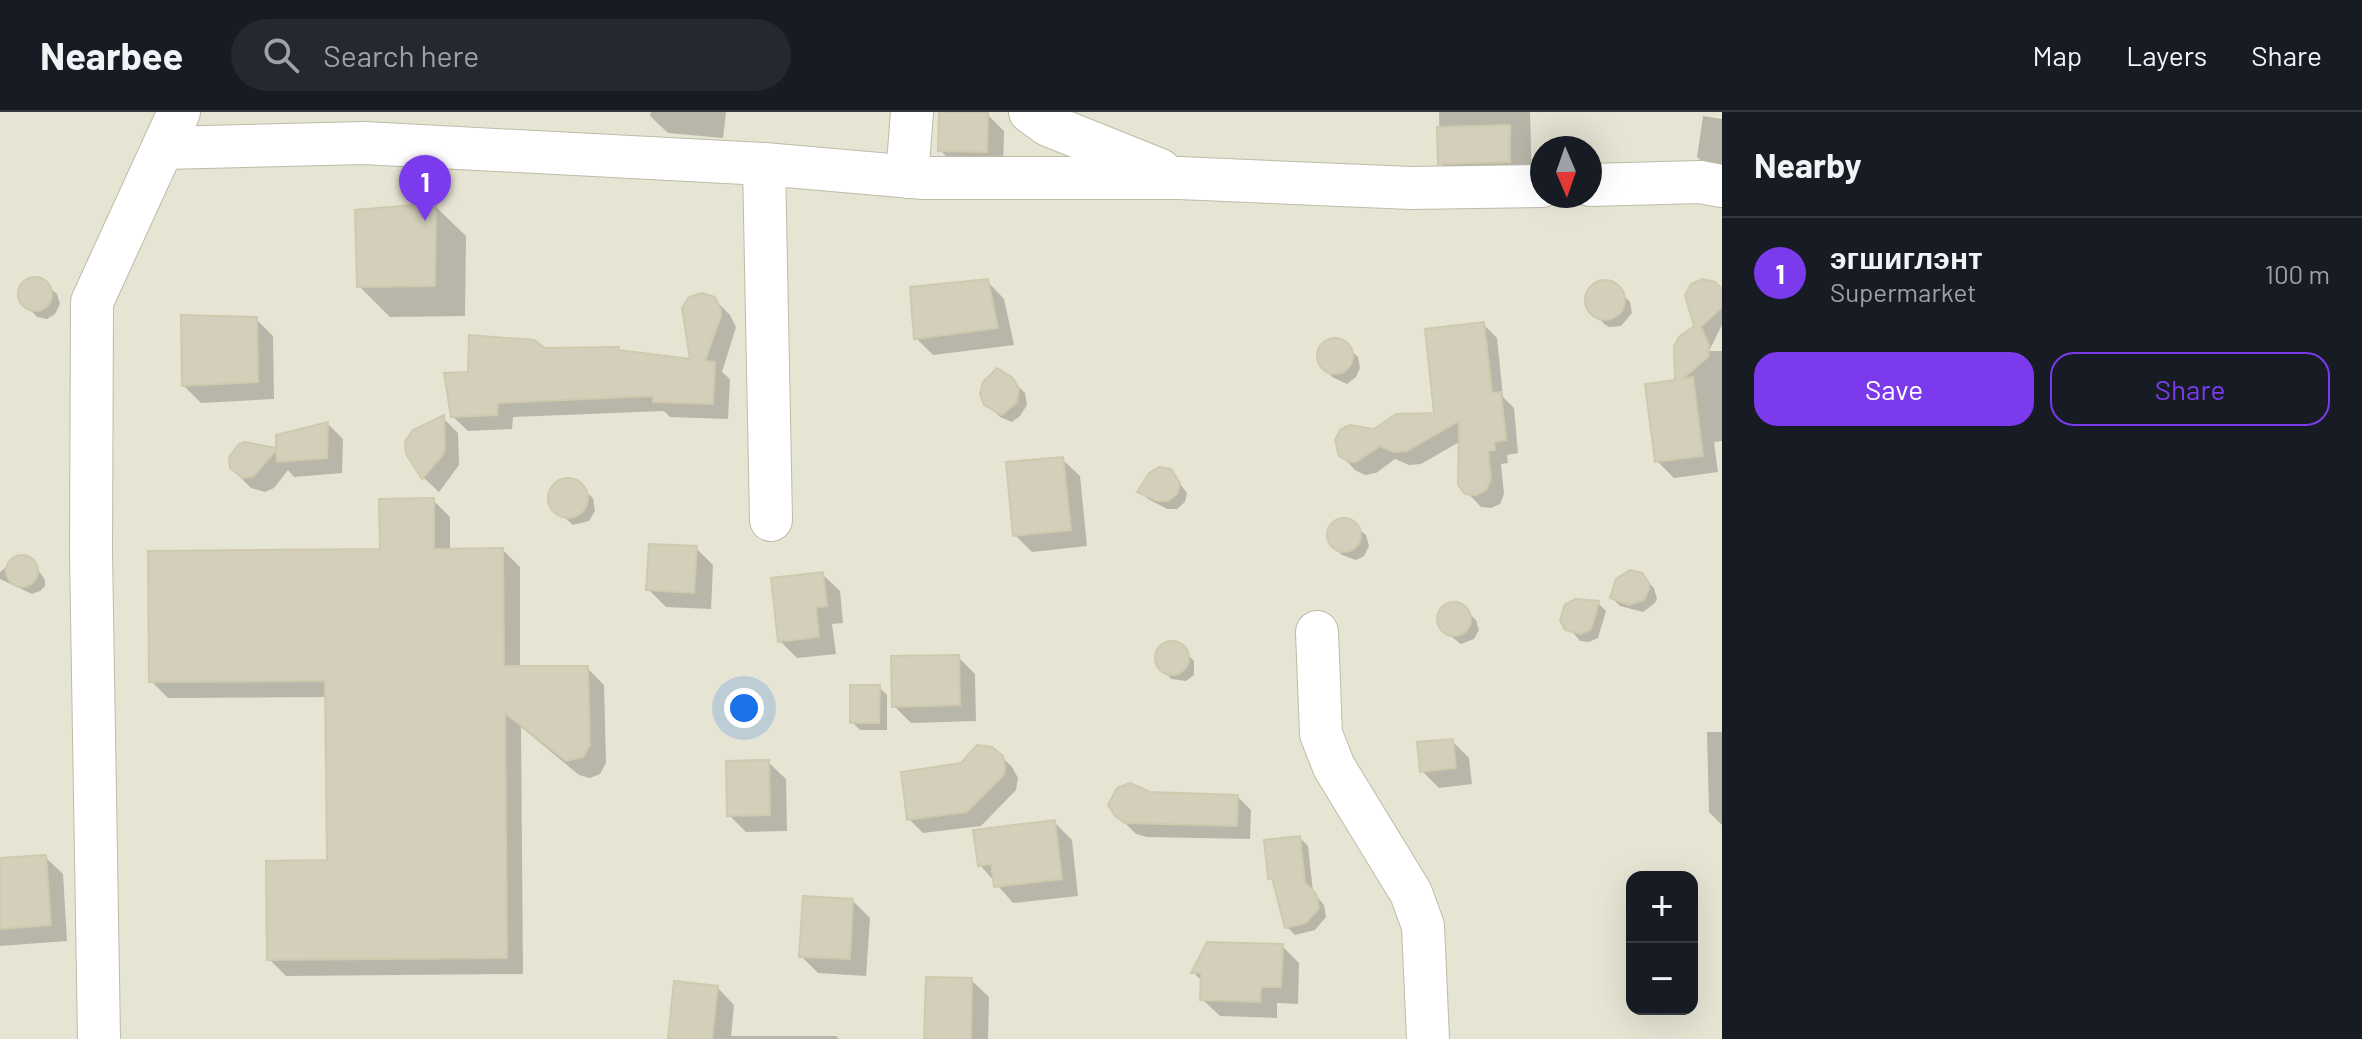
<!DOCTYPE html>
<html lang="en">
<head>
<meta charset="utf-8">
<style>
  :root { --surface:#171b24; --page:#242831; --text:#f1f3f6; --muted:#9ea1a6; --line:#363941; --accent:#7c3aed }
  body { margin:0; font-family:Barlow,sans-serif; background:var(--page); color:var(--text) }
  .controls { position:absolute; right:24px; bottom:24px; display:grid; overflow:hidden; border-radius:16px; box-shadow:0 8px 32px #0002 }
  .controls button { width:72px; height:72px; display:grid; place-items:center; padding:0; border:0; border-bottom:2px solid var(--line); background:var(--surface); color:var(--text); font:40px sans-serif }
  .compass { position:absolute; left:1530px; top:24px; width:72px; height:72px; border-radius:50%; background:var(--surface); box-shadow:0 8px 32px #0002; rotate:178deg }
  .you { position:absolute; left:744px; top:596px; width:28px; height:28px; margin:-20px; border:6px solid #fff; border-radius:50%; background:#1a73e8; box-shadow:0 0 0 12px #1a73e833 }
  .badge { display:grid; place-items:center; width:52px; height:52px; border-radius:50%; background:var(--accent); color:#fff; font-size:26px; font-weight:700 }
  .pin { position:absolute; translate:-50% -66px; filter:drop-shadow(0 2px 4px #0008) }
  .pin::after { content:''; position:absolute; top:42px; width:28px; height:24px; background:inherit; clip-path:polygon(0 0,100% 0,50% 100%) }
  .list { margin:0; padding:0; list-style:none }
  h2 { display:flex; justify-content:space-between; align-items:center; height:104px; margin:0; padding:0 32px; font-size:34px }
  h2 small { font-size:26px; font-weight:400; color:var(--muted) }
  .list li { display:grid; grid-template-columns:52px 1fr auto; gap:24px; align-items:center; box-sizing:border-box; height:112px; padding:0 32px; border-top:2px solid var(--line) }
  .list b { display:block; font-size:30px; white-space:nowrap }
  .list p { margin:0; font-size:26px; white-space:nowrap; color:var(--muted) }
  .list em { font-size:26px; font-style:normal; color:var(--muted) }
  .actions { display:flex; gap:16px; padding:24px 32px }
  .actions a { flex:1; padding:18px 0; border:2px solid var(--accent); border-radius:24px; text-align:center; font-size:28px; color:var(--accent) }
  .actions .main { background:var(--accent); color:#fff }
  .icon { flex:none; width:44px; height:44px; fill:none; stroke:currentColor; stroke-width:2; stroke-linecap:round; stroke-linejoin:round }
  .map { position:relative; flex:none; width:1722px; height:927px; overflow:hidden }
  header { display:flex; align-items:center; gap:48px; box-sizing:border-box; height:112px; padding:0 40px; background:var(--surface); border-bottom:2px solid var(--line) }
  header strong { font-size:38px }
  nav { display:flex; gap:44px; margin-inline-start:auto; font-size:28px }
  .search { width:560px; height:72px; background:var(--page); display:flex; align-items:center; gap:20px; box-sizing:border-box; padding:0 28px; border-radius:44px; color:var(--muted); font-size:30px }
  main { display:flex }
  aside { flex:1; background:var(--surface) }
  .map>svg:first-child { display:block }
  .residential { fill:#e6e4d3; fill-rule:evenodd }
  .shadow { fill:#0003 }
  .building { fill:#d4cfbb; stroke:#cfc9ae; stroke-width:2 }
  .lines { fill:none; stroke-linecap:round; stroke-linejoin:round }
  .minor-casing { stroke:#bebba8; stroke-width:44 }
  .minor { stroke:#fff; stroke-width:42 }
</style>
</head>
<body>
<header>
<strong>Nearbee</strong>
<div class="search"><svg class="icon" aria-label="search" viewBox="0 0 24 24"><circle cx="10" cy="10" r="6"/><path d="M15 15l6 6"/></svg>Search here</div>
<nav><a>Map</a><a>Layers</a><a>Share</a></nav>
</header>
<main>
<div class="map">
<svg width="1722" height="927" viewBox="0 0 1722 927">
  <rect width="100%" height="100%" fill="#f2f1e5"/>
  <path class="residential" d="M 0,0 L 1722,0 L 1722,927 L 0,927 ZM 1542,36 L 1590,36 L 1590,84 L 1542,84 ZM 1632,765 L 1692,765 L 1692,897 L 1632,897 Z"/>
  <path class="shadow" d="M 651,0 L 726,0 L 723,26 L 668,21 L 650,4 Z
    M 1439,0 L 1530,0 L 1532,72 L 1463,73 L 1440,51 Z
    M 987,2 L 1004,19 L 1003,56 L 957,55 L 940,38 Z
    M 1703,4 L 1722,7 L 1722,55 L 1706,53 L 1697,45 Z
    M 435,94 L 466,124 L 465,204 L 390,205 L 359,174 Z
    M 39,167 L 57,182 L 60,192 L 55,202 L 47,207 L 37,205 L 19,184 L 21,175 L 28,168 Z
    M 987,169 L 1004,187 L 1014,233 L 933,243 L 916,226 Z
    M 1601,171 L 1613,172 L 1630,190 L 1632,201 L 1621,214 L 1609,215 L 1604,212 L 1588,193 L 1589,181 Z
    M 1722,180 L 1722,213 L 1709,239 L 1702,231 L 1688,183 Z
    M 714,187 L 730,203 L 736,215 L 722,260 L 730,267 L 728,307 L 670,305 L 664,299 L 513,305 L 512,317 L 468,319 L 452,304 L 470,262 L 545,238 L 618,237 L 621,240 L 693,249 Z
    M 256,207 L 273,224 L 274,287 L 201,291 L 184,274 Z
    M 1483,212 L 1497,226 L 1503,285 L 1514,296 L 1518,341 L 1507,343 L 1508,351 L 1501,352 L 1504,382 L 1500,392 L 1491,396 L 1481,395 L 1460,373 L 1461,329 L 1421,352 L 1409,353 L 1395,347 L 1376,361 L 1365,363 L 1355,358 L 1341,343 L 1374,319 L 1436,302 Z
    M 1329,229 L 1340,229 L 1358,245 L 1360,256 L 1356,265 L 1347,272 L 1332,265 L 1324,256 L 1319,241 Z
    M 1676,239 L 1722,239 L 1722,329 L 1714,330 L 1718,360 L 1674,366 L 1657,349 L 1677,269 Z
    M 1016,272 L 1025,281 L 1027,293 L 1020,304 L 1012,310 L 1000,305 L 983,287 Z
    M 443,306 L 458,321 L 459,353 L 439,380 L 424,366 L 407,335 Z
    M 328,312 L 343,327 L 342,361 L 294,365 L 288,358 L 274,376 L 265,380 L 251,376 L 235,360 L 245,332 L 278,338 Z
    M 1062,347 L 1080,364 L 1087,434 L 1032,440 L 1015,423 Z
    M 1170,359 L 1187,381 L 1185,390 L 1177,397 L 1167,397 L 1148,387 L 1140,379 Z
    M 562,369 L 574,369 L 593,386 L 595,399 L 589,409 L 573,413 L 551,393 L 550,382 Z
    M 433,388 L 450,405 L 450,438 L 503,438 L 520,455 L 520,556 L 587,556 L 604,573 L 606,651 L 600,662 L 590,666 L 579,663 L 521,615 L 523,862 L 286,864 L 269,847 L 329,750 L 327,585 L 168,586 L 151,569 L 382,439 Z
    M 1346,407 L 1366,423 L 1369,434 L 1364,444 L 1356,448 L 1342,443 L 1333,434 L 1329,421 L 1333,412 Z
    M 696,436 L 713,453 L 711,497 L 666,495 L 648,477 Z
    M 17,446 L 28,447 L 37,456 L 45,468 L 45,474 L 40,479 L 32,482 L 0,467 L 0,460 Z
    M 822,462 L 840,479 L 843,511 L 832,512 L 836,542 L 797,546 L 780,529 Z
    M 1641,463 L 1654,476 L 1657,487 L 1655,491 L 1643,500 L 1620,494 L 1612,486 Z
    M 1598,491 L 1606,499 L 1598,526 L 1589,530 L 1580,529 L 1562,507 Z
    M 1458,492 L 1476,508 L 1479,518 L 1474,527 L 1461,532 L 1443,518 L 1439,504 L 1447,493 Z
    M 1179,533 L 1194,549 L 1194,563 L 1186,569 L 1171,567 L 1163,558 L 1157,545 L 1163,534 Z
    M 958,545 L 975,562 L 976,609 L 911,611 L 894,594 Z
    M 879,575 L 887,583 L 887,618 L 860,618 L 852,610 Z
    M 1707,620 L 1722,620 L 1722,713 L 1709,700 Z
    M 1452,629 L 1469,646 L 1472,672 L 1439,676 L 1422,659 Z
    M 997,640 L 1012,655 L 1018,666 L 1016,678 L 981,714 L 923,721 L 909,707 L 962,653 Z
    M 768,650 L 786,667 L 787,719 L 746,720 L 729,703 Z
    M 1149,682 L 1237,684 L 1251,698 L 1250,727 L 1147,725 L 1136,722 L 1121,707 Z
    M 1055,711 L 1072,728 L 1078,784 L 1013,791 L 980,753 Z
    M 1300,726 L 1308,734 L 1313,780 L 1324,793 L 1326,805 L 1315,818 L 1295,823 L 1287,815 L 1275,772 L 1270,766 Z
    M 45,745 L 63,762 L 67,829 L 0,834 L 0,748 Z
    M 853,789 L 870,806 L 866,864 L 818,861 L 801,844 Z
    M 1282,834 L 1299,851 L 1298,892 L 1277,891 L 1277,906 L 1220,904 L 1202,887 L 1203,870 L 1193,860 Z
    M 971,868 L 989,885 L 988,927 L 926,927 Z
    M 717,875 L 734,893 L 731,924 L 836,924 L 839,927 L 670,927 Z"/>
  <path class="building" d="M 939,0 L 988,0 L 987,40 L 938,39 Z
    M 1510,13 L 1510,50 L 1438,52 L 1437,15 Z
    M 436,91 L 435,174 L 357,175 L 355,98 Z
    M18 182a17 17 0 1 1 34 0a17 17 0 1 1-34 0Z
    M 988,167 L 998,216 L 914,227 L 910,175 Z
    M 1702,167 L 1715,170 L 1722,177 L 1722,195 L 1701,215 L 1709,233 L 1708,245 L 1682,267 L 1693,265 L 1703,344 L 1655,350 L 1645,272 L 1675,268 L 1674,234 L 1679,225 L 1694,214 L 1685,183 L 1691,172 Z
    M1585 188a20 20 0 1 1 40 0a20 20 0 1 1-40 0Z
    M 702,181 L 715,185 L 721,198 L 721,204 L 705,249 L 715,250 L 713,292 L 653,290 L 653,284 L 498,291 L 497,303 L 451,305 L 444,261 L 468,260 L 469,223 L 534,228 L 545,236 L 619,235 L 618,238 L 690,247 L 682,196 L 689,185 Z
    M 181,203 L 257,205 L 258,270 L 182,274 Z
    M 1484,210 L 1492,281 L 1501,280 L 1506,328 L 1494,330 L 1495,338 L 1488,339 L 1491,367 L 1486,378 L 1476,383 L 1471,383 L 1465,382 L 1458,373 L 1459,309 L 1407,339 L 1394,340 L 1380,334 L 1356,350 L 1350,350 L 1339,344 L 1335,328 L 1341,317 L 1350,313 L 1374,317 L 1396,302 L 1434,301 L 1425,217 Z
    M1317 244a18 18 0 1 1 36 0a18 18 0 1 1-36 0Z
    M 997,256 L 1013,266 L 1019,277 L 1017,290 L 1002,303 L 984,293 L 980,282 L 983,270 Z
    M 444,303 L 445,337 L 442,344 L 422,367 L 406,342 L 405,329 L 413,318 Z
    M 328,310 L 327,346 L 277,350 L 276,338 L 254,364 L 243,366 L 230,356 L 229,345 L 239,332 L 245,330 L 276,336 L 276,323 Z
    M 1063,345 L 1071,418 L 1013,424 L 1006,350 Z
    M 1159,355 L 1171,357 L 1180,371 L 1177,382 L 1168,389 L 1157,389 L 1137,380 L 1149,361 Z
    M548 386a20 20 0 1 1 40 0a20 20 0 1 1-40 0Z
    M 434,386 L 434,437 L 503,436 L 504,554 L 588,554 L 590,633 L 583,645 L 566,649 L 505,601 L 507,846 L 267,848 L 266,749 L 327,748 L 325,569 L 149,570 L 148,439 L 380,437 L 379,387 Z
    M1327 423a17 17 0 1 1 34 0a17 17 0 1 1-34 0Z
    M 649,432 L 697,434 L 694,481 L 646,478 Z
    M6 459a16 16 0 1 1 32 0a16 16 0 1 1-32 0Z
    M 1630,458 L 1642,461 L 1649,471 L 1649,477 L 1644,488 L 1629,493 L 1610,486 L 1616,467 Z
    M 823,460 L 827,494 L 816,495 L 819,525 L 778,530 L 771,466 Z
    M 1576,487 L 1599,489 L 1593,512 L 1590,518 L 1580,522 L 1565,518 L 1560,508 L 1565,492 Z
    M1437 507a17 17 0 1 1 34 0a17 17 0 1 1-34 0Z
    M1155 546a17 17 0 1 1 34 0a17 17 0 1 1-34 0Z
    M 959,543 L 960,593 L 892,595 L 891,544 Z
    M 850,573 L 880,573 L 879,611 L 850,611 Z
    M 1453,627 L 1456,656 L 1420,660 L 1417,630 Z
    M 977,633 L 992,635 L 1003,644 L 1005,657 L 1003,664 L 967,700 L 907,708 L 901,660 L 961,651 Z
    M 769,648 L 770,703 L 727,704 L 726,649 Z
    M 1130,671 L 1150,680 L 1238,683 L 1237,714 L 1125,711 L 1115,704 L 1108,693 L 1117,676 Z
    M 1055,708 L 1062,767 L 994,775 L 991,752 L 978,754 L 973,718 Z
    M 1300,724 L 1305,770 L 1316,782 L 1319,796 L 1306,811 L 1285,816 L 1272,766 L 1268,767 L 1264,728 Z
    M 46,743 L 51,813 L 0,817 L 0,746 Z
    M 803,784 L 853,787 L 850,847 L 799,845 Z
    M 1207,830 L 1283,832 L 1281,875 L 1261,875 L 1260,890 L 1200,888 L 1201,861 L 1191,861 Z
    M 926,865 L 972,866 L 971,927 L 924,927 Z
    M 674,869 L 718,874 L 712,927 L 668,927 Z"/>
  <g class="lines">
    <defs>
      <path id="minor" d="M 1030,0 L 1048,13 L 1160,58
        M 163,36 L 364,31 L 764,52 L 924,66 L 1179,66 L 1411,76 L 1542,74
        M 764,52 L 771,408
        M 907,65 L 912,0
        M 1590,73 L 1700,70 L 1722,74
        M 1317,520 L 1321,622 L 1334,655 L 1411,781 L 1423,814 L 1428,927
        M 99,927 L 91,440 L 92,190 L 179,0"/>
    </defs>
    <use href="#minor" class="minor-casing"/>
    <use href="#minor" class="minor"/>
  </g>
</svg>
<div class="controls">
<button>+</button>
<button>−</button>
</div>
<svg class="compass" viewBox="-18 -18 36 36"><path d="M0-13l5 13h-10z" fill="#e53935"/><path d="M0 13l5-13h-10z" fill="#9ea1a6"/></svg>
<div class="you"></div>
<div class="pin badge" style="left:425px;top:109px">1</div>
</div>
<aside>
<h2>Nearby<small></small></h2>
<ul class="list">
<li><span class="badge">1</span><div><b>эгшиглэнт</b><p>Supermarket</p></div><em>100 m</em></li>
</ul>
<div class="actions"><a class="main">Save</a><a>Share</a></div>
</aside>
</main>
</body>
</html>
